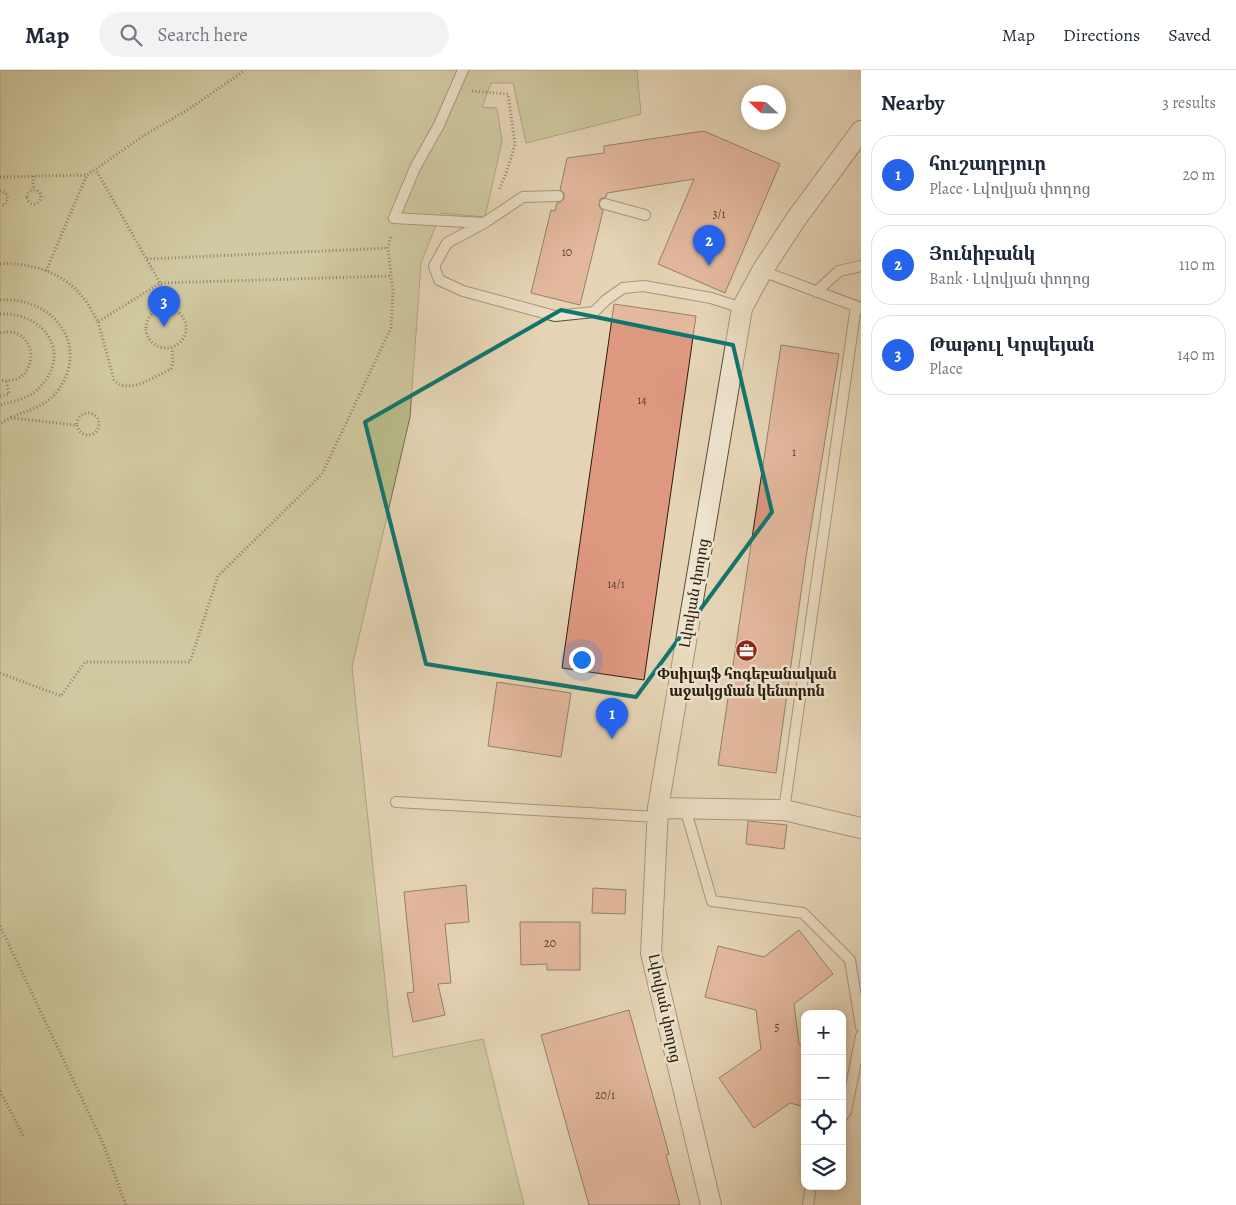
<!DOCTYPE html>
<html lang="en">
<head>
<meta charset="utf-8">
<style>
  :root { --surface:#fff; --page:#f2f2f3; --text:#1f2937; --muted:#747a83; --line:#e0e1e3; --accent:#2563eb }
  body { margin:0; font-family:Alegreya,"Noto Serif Armenian",serif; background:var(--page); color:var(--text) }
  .controls { position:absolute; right:15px; bottom:15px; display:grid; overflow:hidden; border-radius:10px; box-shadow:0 2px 12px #0003 }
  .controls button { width:45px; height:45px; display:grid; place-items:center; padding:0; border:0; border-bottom:1px solid var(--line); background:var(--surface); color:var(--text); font:25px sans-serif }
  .compass { position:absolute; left:741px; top:15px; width:45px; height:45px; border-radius:50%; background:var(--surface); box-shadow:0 2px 12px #0003; rotate:292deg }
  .you { position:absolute; left:581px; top:589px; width:18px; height:18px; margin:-12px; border:4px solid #fff; border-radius:50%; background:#1a73e8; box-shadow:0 0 0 8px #1a73e833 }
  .badge { display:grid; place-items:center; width:32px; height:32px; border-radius:50%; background:var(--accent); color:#fff; font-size:16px; font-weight:700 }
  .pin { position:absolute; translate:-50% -41px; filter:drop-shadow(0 1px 2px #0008) }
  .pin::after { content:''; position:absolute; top:26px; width:18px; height:15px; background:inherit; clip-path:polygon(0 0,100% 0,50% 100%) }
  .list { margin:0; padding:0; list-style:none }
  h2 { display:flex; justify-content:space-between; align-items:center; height:65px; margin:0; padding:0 20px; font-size:21px }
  h2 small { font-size:16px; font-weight:400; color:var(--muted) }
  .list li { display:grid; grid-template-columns:32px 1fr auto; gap:15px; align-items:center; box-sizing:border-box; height:80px; margin:0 10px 10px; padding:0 10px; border:1px solid var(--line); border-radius:20px }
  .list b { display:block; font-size:19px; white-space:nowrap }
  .list p { margin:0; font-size:16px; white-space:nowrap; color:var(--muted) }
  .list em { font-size:16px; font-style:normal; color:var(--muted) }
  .icon { flex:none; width:28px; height:28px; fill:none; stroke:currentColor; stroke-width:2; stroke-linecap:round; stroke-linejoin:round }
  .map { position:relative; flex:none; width:861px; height:1135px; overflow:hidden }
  header { display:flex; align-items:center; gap:30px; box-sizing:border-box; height:70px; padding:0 25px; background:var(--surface); border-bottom:1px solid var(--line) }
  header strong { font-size:24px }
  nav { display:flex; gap:28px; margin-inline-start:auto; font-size:18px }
  .search { width:350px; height:45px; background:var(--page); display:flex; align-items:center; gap:12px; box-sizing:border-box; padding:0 18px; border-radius:28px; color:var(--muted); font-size:19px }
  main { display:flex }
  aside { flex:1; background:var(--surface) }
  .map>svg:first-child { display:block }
  .green { fill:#b9bc8b; stroke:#726e4d }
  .building { fill:#df9880; stroke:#2b1f0f }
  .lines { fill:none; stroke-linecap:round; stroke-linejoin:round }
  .lane-casing { stroke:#5a4c38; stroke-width:12 }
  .street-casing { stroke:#5a4c38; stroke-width:22 }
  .path { stroke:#2b1f0f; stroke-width:3; stroke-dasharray:1 2.5; stroke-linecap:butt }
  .lane { stroke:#eee3cf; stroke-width:10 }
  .street { stroke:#eee3cf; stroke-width:20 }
  .marked { fill:none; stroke:#0f766e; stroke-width:4; stroke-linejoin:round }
  .labels { text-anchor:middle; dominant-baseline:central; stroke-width:5; stroke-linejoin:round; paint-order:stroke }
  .number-label { font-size:12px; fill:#583d2b }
  .street-label { font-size:15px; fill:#2b1f0f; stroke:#eee3cf }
  .poi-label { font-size:15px; font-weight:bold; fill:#2b1f0f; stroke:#eee3cf }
</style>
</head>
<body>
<header>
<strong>Map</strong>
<div class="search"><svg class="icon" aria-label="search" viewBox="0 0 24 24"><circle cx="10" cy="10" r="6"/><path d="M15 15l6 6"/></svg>Search here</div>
<nav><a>Map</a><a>Directions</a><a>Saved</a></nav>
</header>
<main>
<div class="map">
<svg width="861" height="1135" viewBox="0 0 861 1135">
  <rect width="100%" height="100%" fill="#e5d4b5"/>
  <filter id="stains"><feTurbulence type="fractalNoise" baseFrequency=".004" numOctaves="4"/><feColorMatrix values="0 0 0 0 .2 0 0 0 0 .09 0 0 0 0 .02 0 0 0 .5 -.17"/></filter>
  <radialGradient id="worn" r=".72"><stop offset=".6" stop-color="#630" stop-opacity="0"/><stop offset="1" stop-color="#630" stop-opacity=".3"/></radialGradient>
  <path class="green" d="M 0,0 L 637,0 L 641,44 L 526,73 L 513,13 L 491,13 L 482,37 L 497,38 L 502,71 L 485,147 L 441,143 L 421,193 L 410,347 L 352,597 L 393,987 L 483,969 L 524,1135 L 0,1135 Z"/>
  <path class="building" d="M 704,61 L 780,94 L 725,223 L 658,194 L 694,109 L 607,123 L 606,127 L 600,129 L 599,136 L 603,141 L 580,235 L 531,223 L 551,140 L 555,141 L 557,133 L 561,132 L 564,129 L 564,123 L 560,120 L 567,88 L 604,83 L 604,76 Z
    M 614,234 L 696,246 L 644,610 L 562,598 Z
    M 781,275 L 839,284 L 806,487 L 776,703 L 718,695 Z
    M 497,612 L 571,623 L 561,687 L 488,676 Z
    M 748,751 L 787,755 L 784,779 L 746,774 Z
    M 466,815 L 469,852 L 445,854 L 451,913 L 438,914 L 445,945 L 413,952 L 407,923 L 414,922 L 404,822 Z
    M 593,818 L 626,820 L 625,844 L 592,843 Z
    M 520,852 L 580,852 L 580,900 L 547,900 L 547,894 L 521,895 Z
    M 799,860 L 833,904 L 794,934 L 799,974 L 805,976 L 805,1037 L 790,1033 L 754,1058 L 719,1008 L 761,979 L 756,940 L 705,927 L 718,876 L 764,887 Z
    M 629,940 L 669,1084 L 666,1085 L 680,1135 L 589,1135 L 541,965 Z"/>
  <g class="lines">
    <defs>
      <path id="lane" d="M 463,0 L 439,55 L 415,98 L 394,148 L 484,153 L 523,127 L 558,126
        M 605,134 L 645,145
        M 484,153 L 447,173 L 434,196 L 439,210 L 463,221 L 555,246 L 594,242 L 606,230 L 623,218 L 644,216 L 711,228 L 742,238
        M 762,201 L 861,238
        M 816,222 L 839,201 L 861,196
        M 396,732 L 657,747
        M 685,738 L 712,831 L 803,843 L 850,890 L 861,957
        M 784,740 L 856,236
        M 842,1047 L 846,1041 L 861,966
        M 808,1135 L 811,1116"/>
      <path id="street" d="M 658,738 L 784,740 L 861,758
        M 711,1135 L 651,883 L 658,738 L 742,238 L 762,201 L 796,149 L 861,61"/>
    </defs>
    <use href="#lane" class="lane-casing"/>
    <use href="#street" class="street-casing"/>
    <path class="path" d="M 472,21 L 508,24 L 515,74 L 507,101 L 499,120
      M 33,106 L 33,120
      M 0,107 L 87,105 L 143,66 L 189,39 L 245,0
      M27 127a7 7 0 1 1 14 0a7 7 0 1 1-14 0Z
      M 0,121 L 5,122 L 8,128 L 5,135 L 0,136
      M 147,189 L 388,178
      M 0,194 C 29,192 62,202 81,225 C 88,233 93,243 98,252 L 160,213 L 96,100
      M 46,201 L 87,105
      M 0,230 C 54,226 92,277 56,323 C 41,341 18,341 0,354
      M146 258a20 20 0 1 1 40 0a20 20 0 1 1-40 0Z
      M 170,238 L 160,213 L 391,206
      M 0,244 C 45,242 73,284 39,318 C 29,329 13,331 0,335
      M 98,252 L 114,310 C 128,326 155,306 171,299 L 173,292 L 172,278
      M 0,263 C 40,253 42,318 0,310
      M 0,326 L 9,324 L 6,311
      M77 354a11 11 0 1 1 22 0a11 11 0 1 1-22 0Z
      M 11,348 L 77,355
      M 0,603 L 61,626 L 85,592 L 190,592 L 218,506 L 322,404 L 391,258 L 393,222 L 388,178 L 391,166
      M 0,856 L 102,1071 L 126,1135
      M 0,1021 L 24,1067"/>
    <use href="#lane" class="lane"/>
    <use href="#street" class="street"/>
  </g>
  <path d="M0 0H861V1135H0ZM 561,240 L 733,275 L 772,442 L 636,627 L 426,594 L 365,352 Z" fill="#e5d4b5" fill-opacity=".55" fill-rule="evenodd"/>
  <path class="marked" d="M 561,240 L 733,275 L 772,442 L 636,627 L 426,594 L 365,352 Z"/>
  <defs>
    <symbol id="office-disc" viewBox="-11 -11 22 22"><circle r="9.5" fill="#8f2418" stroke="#eee3cf"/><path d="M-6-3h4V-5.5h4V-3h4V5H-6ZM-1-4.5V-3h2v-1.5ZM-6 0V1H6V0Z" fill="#fff"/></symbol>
  </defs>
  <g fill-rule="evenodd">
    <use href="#office-disc" x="734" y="568" width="25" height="25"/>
  </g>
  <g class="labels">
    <g class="number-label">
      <text x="719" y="144">3/1</text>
      <text x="567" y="182">10</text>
      <text x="642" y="330">14</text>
      <text x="794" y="382">1</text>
      <text x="616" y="514">14/1</text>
      <text x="550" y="873">20</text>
      <text x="777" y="957">5</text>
      <text x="605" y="1025">20/1</text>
    </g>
    <g class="street-label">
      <text transform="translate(694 523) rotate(-80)">Լվովյան փողոց</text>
      <text transform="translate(665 938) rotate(78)">Լվովյան փողոց</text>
    </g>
    <g class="poi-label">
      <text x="747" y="604">Փսիլայֆ հոգեբանական<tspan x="747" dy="17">աջակցման կենտրոն</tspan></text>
    </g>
  </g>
  <rect width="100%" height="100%" filter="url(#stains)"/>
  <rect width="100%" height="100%" fill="url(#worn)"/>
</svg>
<div class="controls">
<button>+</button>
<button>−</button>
<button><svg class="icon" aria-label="locate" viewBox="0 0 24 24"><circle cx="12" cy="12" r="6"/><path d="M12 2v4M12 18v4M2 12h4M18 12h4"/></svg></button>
<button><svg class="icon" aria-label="layers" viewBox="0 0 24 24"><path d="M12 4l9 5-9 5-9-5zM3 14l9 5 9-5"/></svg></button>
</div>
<svg class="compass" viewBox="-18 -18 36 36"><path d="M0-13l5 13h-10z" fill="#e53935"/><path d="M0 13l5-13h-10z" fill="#747a83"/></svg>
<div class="you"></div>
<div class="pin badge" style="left:612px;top:669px">1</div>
<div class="pin badge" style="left:709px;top:196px">2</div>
<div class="pin badge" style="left:164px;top:257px">3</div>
</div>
<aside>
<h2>Nearby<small>3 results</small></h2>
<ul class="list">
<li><span class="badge">1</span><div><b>հուշաղբյուր</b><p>Place · Լվովյան փողոց</p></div><em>20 m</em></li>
<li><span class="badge">2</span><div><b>Յունիբանկ</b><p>Bank · Լվովյան փողոց</p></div><em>110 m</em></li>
<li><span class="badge">3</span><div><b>Թաթուլ Կրպեյան</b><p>Place</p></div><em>140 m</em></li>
</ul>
</aside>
</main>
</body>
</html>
